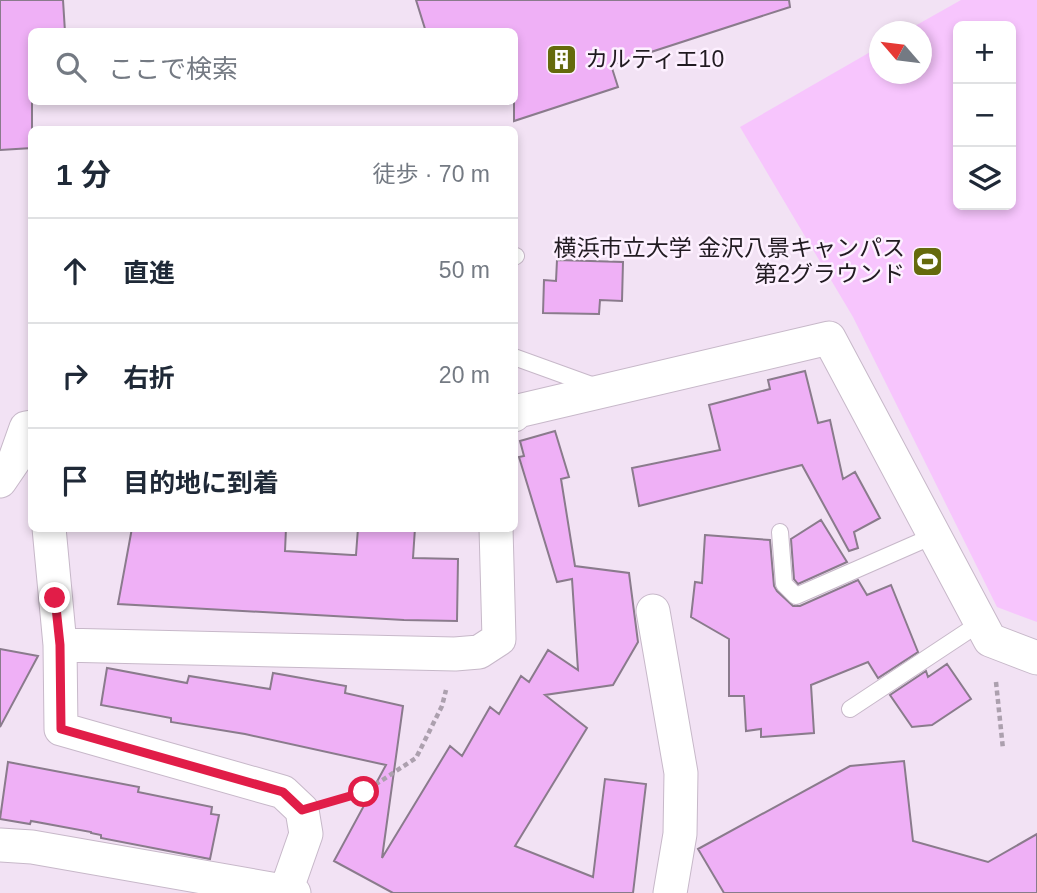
<!DOCTYPE html>
<html lang="ja">
<head>
<meta charset="utf-8">
<style>
  :root { --surface:#fff; --page:#f2f2f3; --text:#1f2937; --muted:#747a83; --line:#e0e1e3 }
  body { margin:0; font-family:Helvetica,"Noto Sans JP",sans-serif; background:var(--page); color:var(--text) }
  .controls { position:absolute; right:21px; top:21px; display:grid; overflow:hidden; border-radius:10px; box-shadow:0 4px 10px #0003 }
  .controls button { width:63px; height:63px; display:grid; place-items:center; padding:0; border:0; border-bottom:2px solid var(--line); background:var(--surface); color:var(--text); font:35px sans-serif }
  .compass { position:absolute; left:869px; top:21px; width:63px; height:63px; border-radius:50%; background:var(--surface); box-shadow:0 4px 10px #0003; rotate:298deg }
  .stop { position:absolute; width:21px; height:21px; margin:-16px; border:5px solid #e11d48; border-radius:50%; background:#fff }
  .stop.end { background:#e11d48; border-color:#fff; box-shadow:0 2px 7px #0008 }
  .list { margin:0; padding:0; list-style:none }
  h2 { display:flex; justify-content:space-between; align-items:center; height:91px; margin:0; padding:0 28px; font-size:30px }
  h2 small { font-size:23px; font-weight:400; color:var(--muted) }
  .list li { display:grid; grid-template-columns:46px 1fr auto; gap:21px; align-items:center; box-sizing:border-box; height:105px; padding:0 28px; border-top:2px solid var(--line) }
  .list b { display:block; font-size:26px; white-space:nowrap }
  .list em { font-size:23px; font-style:normal; color:var(--muted) }
  .icon { flex:none; width:38px; height:38px; fill:none; stroke:currentColor; stroke-width:2; stroke-linecap:round; stroke-linejoin:round }
  .map { position:relative; flex:none; width:1037px; height:893px; overflow:hidden }
  .search { position:absolute; background:var(--surface); box-shadow:0 4px 10px #0003; left:28px; top:28px; width:490px; height:77px; display:flex; align-items:center; gap:18px; box-sizing:border-box; padding:0 24px; border-radius:10px; color:var(--muted); font-size:26px }
  .panel { position:absolute; background:var(--surface); box-shadow:0 4px 10px #0003; left:28px; top:126px; width:490px; height:406px; border-radius:10px }
  .map>svg:first-child { display:block }
  .garden { fill:#f7c5fd; fill-rule:evenodd }
  .building { fill:#efb0f6; stroke:#8a7b8c; stroke-width:2 }
  .lines { fill:none; stroke-linecap:round; stroke-linejoin:round }
  .service-casing { stroke:#c7b8c9; stroke-width:18 }
  .minor-casing { stroke:#c7b8c9; stroke-width:35 }
  .path { stroke:#aca0ae; stroke-width:4.5; stroke-dasharray:5 3.5; stroke-linecap:butt }
  .service { stroke:#fff; stroke-width:16 }
  .minor { stroke:#fff; stroke-width:33 }
  .route { stroke:#e11d48; stroke-width:9 }
  .labels { text-anchor:middle; dominant-baseline:central; stroke-width:5; stroke-linejoin:round; paint-order:stroke }
  .poi-label { font-size:23px; fill:#211b21; stroke:#fdf0ff; text-anchor:start }
</style>
</head>
<body>
<div class="map">
<svg width="1037" height="893" viewBox="0 0 1037 893">
  <rect width="100%" height="100%" fill="#f2e2f4"/>
  <path class="garden" d="M 961,0 L 1037,0 L 1037,622 L 997,607 L 853,317 L 740,127 L 879,47 L 880,74 L 922,74 L 922,32 L 906,31 ZM 958,26 L 1011,26 L 1011,205 L 958,205 Z"/>
  <path class="building" d="M 0,0 L 63,0 L 65,32 L 32,32 L 32,148 L 0,150 Z
    M 416,0 L 789,0 L 790,7 L 611,65 L 618,87 L 514,121 L 514,32 L 426,32 Z
    M 557,260 L 623,262 L 622,301 L 600,300 L 599,314 L 543,313 L 544,280 L 556,281 Z
    M 805,371 L 818,423 L 830,420 L 843,479 L 855,472 L 880,518 L 854,532 L 858,548 L 849,551 L 802,465 L 639,506 L 632,468 L 720,450 L 709,405 L 770,389 L 768,380 Z
    M 555,431 L 569,477 L 561,479 L 575,566 L 629,573 L 638,642 L 613,685 L 545,695 L 587,728 L 515,846 L 593,877 L 605,779 L 646,784 L 633,893 L 393,893 L 334,861 L 386,765 L 245,734 L 171,722 L 171,718 L 101,705 L 107,668 L 187,683 L 189,676 L 270,689 L 273,673 L 346,686 L 345,693 L 403,706 L 382,858 L 450,746 L 462,756 L 490,707 L 499,714 L 521,676 L 529,682 L 548,650 L 578,670 L 572,579 L 557,582 L 519,457 L 524,456 L 520,441 Z
    M 821,520 L 847,562 L 798,584 L 794,579 L 791,539 Z
    M 132,528 L 286,528 L 285,551 L 352,555 L 356,555 L 358,528 L 415,528 L 413,558 L 458,559 L 457,621 L 404,620 L 118,604 Z
    M 705,535 L 770,540 L 774,586 L 777,591 L 793,606 L 800,606 L 858,580 L 867,595 L 891,585 L 918,652 L 878,678 L 868,662 L 811,685 L 814,733 L 761,737 L 761,729 L 746,731 L 744,696 L 729,696 L 729,639 L 691,617 L 695,582 L 702,583 Z
    M 0,649 L 38,656 L 0,727 Z
    M 947,664 L 971,699 L 932,725 L 912,727 L 890,695 L 926,671 L 928,677 Z
    M 904,761 L 913,841 L 988,862 L 1037,834 L 1037,893 L 724,893 L 698,849 L 850,766 Z
    M 8,762 L 139,787 L 138,792 L 212,807 L 211,814 L 219,815 L 210,859 L 101,838 L 101,835 L 91,833 L 91,832 L 31,821 L 30,824 L 0,819 Z"/>
  <g class="lines">
    <defs>
      <path id="service" d="M 514,257 L 516,256
        M 514,357 L 597,387
        M 780,532 L 784,584 L 796,596 L 933,536
        M 850,709 L 980,623"/>
      <path id="minor" d="M 514,415 L 518,411 L 829,338 L 990,640 L 1037,658
        M 0,481 L 15,459 L 26,428 L 32,427
        M 49,528 L 60,645 L 61,729 L 283,792 L 302,810 L 306,834 L 286,891
        M 653,611 L 681,773 L 680,834 L 670,893
        M 60,645 L 455,654 L 479,652 L 499,639 L 496,528
        M 0,845 L 32,847 L 294,893"/>
    </defs>
    <use href="#service" class="service-casing"/>
    <use href="#minor" class="minor-casing"/>
    <path class="path" d="M 996,682 L 1003,749
      M 336,800 L 364,792 L 416,758 L 442,706 L 446,690"/>
    <use href="#service" class="service"/>
    <use href="#minor" class="minor"/>
  </g>
  <g class="lines">
    <path class="route" d="M 55,598 L 60,645 L 61,729 L 283,792 L 302,810 L 364,792"/>
  </g>
  <defs>
    <symbol id="building-square" viewBox="-11 -11 22 22"><rect x="-9" y="-9" width="18" height="18" rx="4" fill="#656a0c" stroke="#fdf0ff"/><path d="M-4-6H4V6H1V3H-1V6H-4ZM-2.5-4.3h1.7v1.8h-1.7ZM.8-4.3h1.7v1.8H.8ZM-2.5-1h1.7V.8h-1.7ZM.8-1h1.7V.8H.8Z" fill="#fff"/></symbol>
    <symbol id="stadium-square" viewBox="-11 -11 22 22"><rect x="-9" y="-9" width="18" height="18" rx="4" fill="#656a0c" stroke="#fdf0ff"/><path d="M0-5a6.5 5 0 1 0 0 10a6.5 5 0 1 0 0-10ZM-3.5-1.8h7v3.6h-7Z" fill="#fff"/></symbol>
  </defs>
  <g fill-rule="evenodd">
    <use href="#building-square" x="544" y="42" width="35" height="35"/>
    <use href="#stadium-square" x="910" y="244" width="35" height="35"/>
  </g>
  <g class="labels">
    <g class="poi-label">
      <text x="585" y="59">カルティエ10</text>
      <text x="905" y="248" text-anchor="end">横浜市立大学 金沢八景キャンパス<tspan x="905" dy="26">第2グラウンド</tspan></text>
    </g>
  </g>
</svg>
<div class="controls">
<button>+</button>
<button>−</button>
<button><svg class="icon" aria-label="layers" viewBox="0 0 24 24"><path d="M12 4l9 5-9 5-9-5zM3 14l9 5 9-5"/></svg></button>
</div>
<svg class="compass" viewBox="-18 -18 36 36"><path d="M0-13l5 13h-10z" fill="#e53935"/><path d="M0 13l5-13h-10z" fill="#747a83"/></svg>
<div class="stop" style="left:364px;top:792px"></div>
<div class="stop end" style="left:55px;top:598px"></div>
<div class="search"><svg class="icon" aria-label="search" viewBox="0 0 24 24"><circle cx="10" cy="10" r="6"/><path d="M15 15l6 6"/></svg>ここで検索</div>
<section class="panel">
<h2>1 分<small>徒歩 · 70 m</small></h2>
<ul class="list">
<li><svg class="icon" aria-label="ahead" viewBox="0 0 24 24"><path d="M12 20V5M6 11l6-6 6 6"/></svg><div><b>直進</b></div><em>50 m</em></li>
<li><svg class="icon" aria-label="right" viewBox="0 0 24 24"><path d="M7 20v-9h11M14 6l5 5-5 5"/></svg><div><b>右折</b></div><em>20 m</em></li>
<li><svg class="icon" aria-label="arrive" viewBox="0 0 24 24"><path d="M6 21V4h12l-3 4 3 4H6"/></svg><div><b>目的地に到着</b></div></li>
</ul>
</section>
</div>
</body>
</html>
